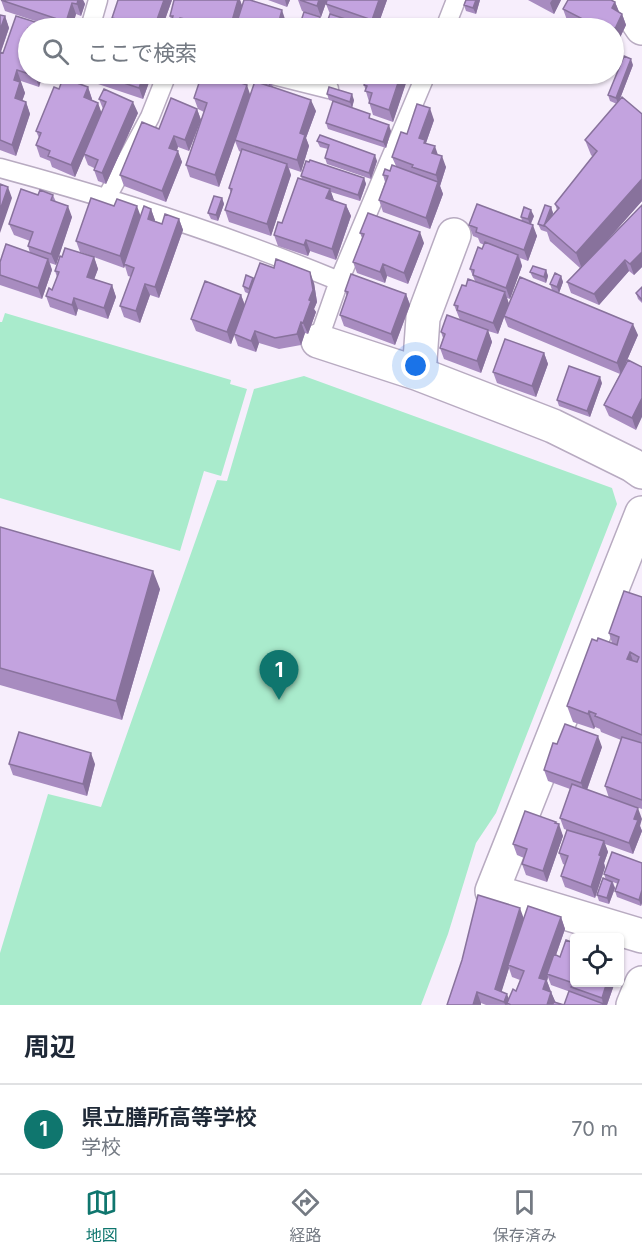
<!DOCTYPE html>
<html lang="ja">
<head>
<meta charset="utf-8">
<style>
  :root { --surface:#fff; --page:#f6f6f7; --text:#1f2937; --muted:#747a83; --line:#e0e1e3; --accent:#0f766e }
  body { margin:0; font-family:Inter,"Noto Sans JP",sans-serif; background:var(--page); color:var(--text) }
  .controls { position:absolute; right:18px; bottom:18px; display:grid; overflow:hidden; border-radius:6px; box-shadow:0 2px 4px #0004 }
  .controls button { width:54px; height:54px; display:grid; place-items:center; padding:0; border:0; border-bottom:2px solid var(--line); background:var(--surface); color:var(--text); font:30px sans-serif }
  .you { position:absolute; left:416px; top:366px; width:21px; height:21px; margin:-15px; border:4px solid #fff; border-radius:50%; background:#1a73e8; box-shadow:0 0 0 9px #1a73e833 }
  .badge { display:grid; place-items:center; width:39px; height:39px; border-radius:50%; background:var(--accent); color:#fff; font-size:20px; font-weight:700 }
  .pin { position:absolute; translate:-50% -50px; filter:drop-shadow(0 2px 3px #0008) }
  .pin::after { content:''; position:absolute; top:32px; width:21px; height:18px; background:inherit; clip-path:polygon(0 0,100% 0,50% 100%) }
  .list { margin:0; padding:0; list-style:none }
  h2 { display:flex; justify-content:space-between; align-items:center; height:78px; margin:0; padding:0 24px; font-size:26px }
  h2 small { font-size:20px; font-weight:400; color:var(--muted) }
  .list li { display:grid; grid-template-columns:39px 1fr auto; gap:18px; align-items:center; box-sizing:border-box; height:90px; padding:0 24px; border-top:2px solid var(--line) }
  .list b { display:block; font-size:22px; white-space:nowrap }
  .list p { margin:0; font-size:20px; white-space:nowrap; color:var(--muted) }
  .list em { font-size:20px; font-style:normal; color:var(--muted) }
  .icon { flex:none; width:33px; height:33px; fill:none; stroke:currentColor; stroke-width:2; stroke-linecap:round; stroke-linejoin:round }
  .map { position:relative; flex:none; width:642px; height:1005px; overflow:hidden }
  .search { position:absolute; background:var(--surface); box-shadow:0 2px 4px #0004; left:18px; right:18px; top:18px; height:66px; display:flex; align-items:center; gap:15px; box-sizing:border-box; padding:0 21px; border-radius:33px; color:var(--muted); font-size:22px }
  .sheet { height:168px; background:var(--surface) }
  nav { display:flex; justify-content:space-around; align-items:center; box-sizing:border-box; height:84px; border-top:2px solid var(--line); background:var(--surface); font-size:16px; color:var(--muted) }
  nav a { display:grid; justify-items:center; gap:3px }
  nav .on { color:var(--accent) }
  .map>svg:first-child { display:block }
  .green { fill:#a9ebcc }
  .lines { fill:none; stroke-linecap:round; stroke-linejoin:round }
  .service-casing { stroke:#b8abc1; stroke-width:21 }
  .minor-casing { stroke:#b8abc1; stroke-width:36 }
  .service { stroke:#fff; stroke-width:18 }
  .minor { stroke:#fff; stroke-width:33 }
  .wall { fill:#a88cc0; fill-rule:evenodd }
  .shaded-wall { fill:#88729c }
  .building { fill:#c3a3df; stroke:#88729c; stroke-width:1.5; fill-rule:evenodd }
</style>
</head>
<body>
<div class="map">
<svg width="642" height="1005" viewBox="0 0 642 1005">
  <rect width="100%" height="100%" fill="#f7eefc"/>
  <path class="green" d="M 5,313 L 231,380 L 230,384 L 247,389 L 221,476 L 204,471 L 180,551 L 0,498 L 0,322 L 2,322 Z
    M 304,376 L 612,488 L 617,504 L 496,813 L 476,843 L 448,934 L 421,1005 L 0,1005 L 0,953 L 48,794 L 101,807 L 217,480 L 227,481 L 254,389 Z"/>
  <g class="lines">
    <defs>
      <path id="service" d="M 90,28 L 98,0
        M 445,28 L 456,0
        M 269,74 L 329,89
        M 0,168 C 115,199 228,235 339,281
        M 107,197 L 150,117 L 167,74
        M 318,341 L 339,281 L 426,74"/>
      <path id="minor" d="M 623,0 L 642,28
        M 318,341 L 419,374 L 553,426 L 632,465 L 642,472
        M 419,374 L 423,318 L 454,235
        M 642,513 L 492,891 L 642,936
        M 633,1005 L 642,983"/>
    </defs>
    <use href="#service" class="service-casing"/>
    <use href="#minor" class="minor-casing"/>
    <use href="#service" class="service"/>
    <use href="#minor" class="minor"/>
  </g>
  <path class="wall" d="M 1,0 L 83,0 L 85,4 L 81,16 L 76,14 L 72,28 L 56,28 L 5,11 Z
    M 172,0 L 162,28 L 116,28 L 112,18 Z
    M 174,0 L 240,0 L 242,6 L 286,22 L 284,28 L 173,28 L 170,16 Z
    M 268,0 L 290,0 L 287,7 Z
    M 298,0 L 327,0 L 321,17 L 302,11 Z
    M 387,0 L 377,28 L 325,28 L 330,14 L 326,4 Z
    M 466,0 L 480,0 L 476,14 L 466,11 L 464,5 Z
    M 528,0 L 561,0 L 554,14 Z
    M 615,2 L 619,12 L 622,14 L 626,25 L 616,46 L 614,45 L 614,28 L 583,28 L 567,20 L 563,9 Z
    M 0,15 L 5,16 L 9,28 L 1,52 L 43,74 L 39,87 L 21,81 L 21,83 L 25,93 L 22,101 L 26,102 L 30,114 L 16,156 L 0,150 Z
    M 633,65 L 619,101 L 642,114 L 642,201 L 600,248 L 642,205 L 642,267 L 634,275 L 629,271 L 599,305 L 571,293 L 567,282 L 580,268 L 550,241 L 547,232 L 541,230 L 538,224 L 551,207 L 553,213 L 552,216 L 557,210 L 555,204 L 593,157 L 591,155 L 585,140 L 617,104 L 610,101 L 608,95 Z
    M 46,74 L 61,74 L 59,79 L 47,75 Z
    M 74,74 L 152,74 L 143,99 L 74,76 Z
    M 331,74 L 363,74 L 360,83 Z
    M 367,74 L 409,74 L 393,122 L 373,115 L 364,85 Z
    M 253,81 L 271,81 L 273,87 L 316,111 L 306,138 L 309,146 L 301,172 L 289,168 L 291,175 L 271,236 L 229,222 L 225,210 L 231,193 L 229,188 L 241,152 L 239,151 L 235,141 L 219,187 L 190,177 L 186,165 L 204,112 L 198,109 L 194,98 L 250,95 L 254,84 Z
    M 88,87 L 92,99 L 91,100 L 98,103 L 101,113 L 103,109 L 99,99 L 138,113 L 106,184 L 98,181 L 94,170 L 94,168 L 88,165 L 84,155 L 75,177 L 52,167 L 50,161 L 40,157 L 36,145 L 39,138 L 36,131 L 59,89 Z
    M 327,94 L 354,100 L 352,108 L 329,100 Z
    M 197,109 L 201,120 L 189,151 L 178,147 L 177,151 L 182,162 L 166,202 L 124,186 L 120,175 L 159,129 Z
    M 372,120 L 391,131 L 386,148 L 328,129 L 326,123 Z
    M 434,120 L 426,143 L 446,167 L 440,186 L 443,194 L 430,229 L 383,212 L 379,200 L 385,182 L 383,175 L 396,166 L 392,157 L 407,134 Z
    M 317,141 L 377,161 L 371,179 L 327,164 L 325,158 L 328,149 L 320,147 Z
    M 309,162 L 364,178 L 366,184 L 360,201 L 331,192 L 334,201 L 346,205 L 351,216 L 336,260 L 310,251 L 308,256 L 278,246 L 274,235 L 282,223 L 302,180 L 301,176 Z
    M 38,195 L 53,195 L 56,202 L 72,217 L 56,265 L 50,263 L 52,270 L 42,299 L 0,285 L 0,262 L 30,253 L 28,246 L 30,241 L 14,235 L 9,224 Z
    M 222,198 L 224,204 L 218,221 L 211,219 L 208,213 Z
    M 151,209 L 155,221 L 162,224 L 179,219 L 183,230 L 159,298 L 150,295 L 140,323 L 124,317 L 120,306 L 131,277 L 128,276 L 125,266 L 124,268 L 80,252 L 76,241 L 141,216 Z
    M 534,216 L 531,224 L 537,236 L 528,261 L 520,258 L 522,266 L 510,299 L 507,298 L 509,304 L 552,290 L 550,284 L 561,276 L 563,282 L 559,293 L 638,335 L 625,365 L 636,430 L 609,416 L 604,405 L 620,374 L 508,327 L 504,317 L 498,334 L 488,331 L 492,342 L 481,373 L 444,359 L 440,348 L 443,338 L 441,332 L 460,320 L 454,305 L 466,286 L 475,281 L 470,269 L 482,249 L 484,245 L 480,243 L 478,238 L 473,236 L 469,225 L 522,221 L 521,217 Z
    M 360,233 L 424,243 L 408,284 L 387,276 L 385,283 L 357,273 L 353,262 L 362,238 Z
    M 62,257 L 94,257 L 98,269 L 94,279 L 112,285 L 116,297 L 108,319 L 78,309 L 76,316 L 50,307 L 46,296 L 52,290 L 57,277 L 55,271 Z
    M 546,270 L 548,276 L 546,283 L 533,278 L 530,272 Z
    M 253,278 L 254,280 L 314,283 L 317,302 L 314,309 L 316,312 L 308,334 L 305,333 L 301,345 L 279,349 L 259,343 L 256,352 L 238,346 L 234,335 L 231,344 L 196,331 L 191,319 L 241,295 L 245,305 L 249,294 L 245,292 L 243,286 Z
    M 642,287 L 642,303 L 638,299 L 636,293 Z
    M 345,291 L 406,294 L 410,305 L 395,345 L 344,326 L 340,315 L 347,296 Z
    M 544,353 L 548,364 L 536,397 L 497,383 L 493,372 Z
    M 602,383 L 590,417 L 559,406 L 557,400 Z
    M 0,527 L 160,589 L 122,720 L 0,685 Z
    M 642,597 L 642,809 L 609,798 L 605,786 L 621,740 L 601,732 L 600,729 L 595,727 L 594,729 L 573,722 L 567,706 L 597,641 L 612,643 L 609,633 Z
    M 557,744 L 602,747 L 587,790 L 640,826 L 642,831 L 633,854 L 605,844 L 608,852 L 604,863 L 605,867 L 595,898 L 565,887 L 561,876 L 565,865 L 563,864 L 559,853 L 567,830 L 564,829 L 560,818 L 570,789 L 548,781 L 544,770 Z
    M 9,764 L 95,764 L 87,796 L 13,775 Z
    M 556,822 L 563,836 L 547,882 L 526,875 L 522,864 L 524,858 L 517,855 L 513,844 Z
    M 642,863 L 642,903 L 641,906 L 617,897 L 615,891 L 618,884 L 613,882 L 615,888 L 609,904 L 599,901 L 597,895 L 606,880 L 604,874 Z
    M 561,917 L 565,929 L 556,955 L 574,982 L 615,982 L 607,1005 L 551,985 L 548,977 L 547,981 L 555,1002 L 564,1005 L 486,1005 L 481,1003 L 447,1005 L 524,919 ZM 509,968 L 512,977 L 520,980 L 516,991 L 509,999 L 501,992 Z"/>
  <path class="shaded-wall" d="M 78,0 L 83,0 L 85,4 L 81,16 L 77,4 Z
    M 164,0 L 172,0 L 162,28 L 154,28 Z
    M 238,0 L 240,0 L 243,8 L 238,28 L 230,28 Z
    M 285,0 L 290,0 L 287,7 Z
    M 319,0 L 327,0 L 321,17 L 317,6 Z
    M 379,0 L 387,0 L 377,28 L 376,28 L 372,20 Z
    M 476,0 L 480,0 L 476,14 L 473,8 Z
    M 552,0 L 561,0 L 554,14 L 550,3 Z
    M 615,2 L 620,14 L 612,8 Z
    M 72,3 L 76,14 L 72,28 L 68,28 L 66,22 Z
    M 282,10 L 286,22 L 284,28 L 277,28 Z
    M 622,14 L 626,25 L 616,46 L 614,40 L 614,31 Z
    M 5,16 L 9,28 L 0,54 L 0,30 Z
    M 320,17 L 322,23 L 320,28 L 316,28 Z
    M 180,18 L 184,28 L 179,28 L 178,25 Z
    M 631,59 L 633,65 L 618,104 L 616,98 Z
    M 17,70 L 25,93 L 19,110 L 15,98 L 14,80 Z
    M 35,74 L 43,74 L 39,87 L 35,76 Z
    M 57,74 L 61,74 L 59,79 Z
    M 144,74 L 152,74 L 143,99 L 139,88 Z
    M 356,74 L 363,74 L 360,83 Z
    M 401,74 L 409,74 L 393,122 L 389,110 Z
    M 247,85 L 251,97 L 219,187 L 215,175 Z
    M 88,87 L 92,99 L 89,108 L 84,97 Z
    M 352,94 L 354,100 L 352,108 L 350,102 Z
    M 311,100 L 316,111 L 306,138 L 309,146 L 301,172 L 297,160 L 300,133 Z
    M 26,102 L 30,114 L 16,156 L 12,145 Z
    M 133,102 L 138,113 L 106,184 L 102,173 Z
    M 98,103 L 102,114 L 75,177 L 71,165 Z
    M 430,108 L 434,120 L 426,143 L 429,151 L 419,138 Z
    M 197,109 L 201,120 L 189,151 L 185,140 Z
    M 389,125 L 391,131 L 386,148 L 383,142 Z
    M 174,136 L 178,147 L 173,159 L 169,148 Z
    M 435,146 L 439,158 L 432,153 Z
    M 178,151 L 182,162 L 166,202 L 162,191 Z
    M 375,155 L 377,161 L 371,179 L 369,173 Z
    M 442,156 L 446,167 L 440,186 L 443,194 L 430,229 L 426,218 L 438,183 L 436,175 Z
    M 287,164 L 291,175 L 271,236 L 267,224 Z
    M 364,178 L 366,184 L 360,201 L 358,195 Z
    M 642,179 L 642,201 L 582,269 L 576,253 Z
    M 8,187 L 12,198 L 0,233 L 0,210 Z
    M 330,189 L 334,200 L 326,198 Z
    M 222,198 L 224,204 L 218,221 L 216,215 Z
    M 346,205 L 351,216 L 336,260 L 332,249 Z
    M 68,206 L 72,217 L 56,265 L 51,254 Z
    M 137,206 L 141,217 L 124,268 L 120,256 Z
    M 551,207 L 553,213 L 548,228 L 545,226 Z
    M 151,209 L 155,220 L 152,230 L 148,219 Z
    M 531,210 L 534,216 L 530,225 L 528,219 Z
    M 179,219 L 183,230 L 159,298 L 155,287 Z
    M 533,225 L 537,236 L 528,261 L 524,250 Z
    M 420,232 L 424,243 L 408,284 L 404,273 Z
    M 306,240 L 310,251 L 308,256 L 304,245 Z
    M 642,252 L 642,267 L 634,275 L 630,264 Z
    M 518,255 L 522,266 L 510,299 L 506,288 Z
    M 94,257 L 98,269 L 91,288 L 87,277 Z
    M 48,259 L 52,270 L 42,299 L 38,288 Z
    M 625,260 L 629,271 L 599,305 L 594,294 Z
    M 383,264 L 387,276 L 385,283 L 380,272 Z
    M 546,270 L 548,276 L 546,283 L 544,277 Z
    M 310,272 L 314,283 L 317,302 L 314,309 L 316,312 L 308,334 L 303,323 L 309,300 Z
    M 561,276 L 563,282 L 559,293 L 557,287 Z
    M 145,284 L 150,295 L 140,323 L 136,311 Z
    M 112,285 L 116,297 L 108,319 L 104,308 Z
    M 505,292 L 509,304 L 498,334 L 493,323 Z
    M 406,294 L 410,305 L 395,345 L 391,334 Z
    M 241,295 L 245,306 L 231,344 L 227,332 Z
    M 74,298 L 78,309 L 76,316 L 72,305 Z
    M 301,322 L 305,333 L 301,345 L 297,334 Z
    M 633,324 L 638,335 L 621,374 L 617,363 Z
    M 488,330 L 492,342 L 481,373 L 477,361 Z
    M 255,331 L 259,343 L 256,352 L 251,341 Z
    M 544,353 L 548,364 L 536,397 L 532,386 Z
    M 600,377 L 602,383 L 590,417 L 587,411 Z
    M 642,398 L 642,417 L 636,430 L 632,418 Z
    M 153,571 L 160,589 L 122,720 L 116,701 Z
    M 630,652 L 635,667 L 627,659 Z
    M 589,711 L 595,727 L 594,729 L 588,714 Z
    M 598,736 L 602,747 L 585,795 L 581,783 Z
    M 91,753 L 95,764 L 87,796 L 83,784 Z
    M 638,808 L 642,819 L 640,826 L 642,831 L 633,854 L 629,843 L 634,819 Z
    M 556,822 L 558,827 L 559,824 L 563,836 L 547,882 L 543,871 Z
    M 604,841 L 608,852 L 604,863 L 605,867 L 595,898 L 591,887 L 599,855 Z
    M 612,882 L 615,888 L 609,904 L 607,898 Z
    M 642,890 L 642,903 L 641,906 L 639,900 Z
    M 520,908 L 524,919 L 508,965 L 509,968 L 499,1000 L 495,989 Z
    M 561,917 L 565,929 L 549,975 L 547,974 L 548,977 L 547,981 L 551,992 L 547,1000 L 539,978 Z
    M 607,982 L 615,982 L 607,1005 L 603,1005 L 602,998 Z
    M 477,992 L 481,1003 L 481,1005 L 473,1005 Z
    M 551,992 L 556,1003 L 555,1005 L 547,1005 Z
    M 507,994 L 511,1004 L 507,1003 L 508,1005 L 505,1005 L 504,1002 Z"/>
  <path class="building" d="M 1,0 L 78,0 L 77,4 L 72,3 L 66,22 Z
    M 118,0 L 164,0 L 154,28 L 112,18 Z
    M 174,0 L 238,0 L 230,28 L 195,28 L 197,22 L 180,18 L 178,25 L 171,23 L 173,16 L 170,16 Z
    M 244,0 L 250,0 L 282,10 L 277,28 L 235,28 Z
    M 300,0 L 319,0 L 317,6 Z
    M 327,0 L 379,0 L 372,20 L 326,4 Z
    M 466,0 L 476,0 L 473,8 L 464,5 Z
    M 568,0 L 611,0 L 615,2 L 612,8 L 622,14 L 614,31 L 614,28 L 600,28 L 563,9 Z
    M 304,12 L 320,17 L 316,28 L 289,28 L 293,19 L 301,21 Z
    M 330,14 L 370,27 L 370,28 L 325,28 Z
    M 0,15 L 5,16 L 0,30 Z
    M 16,16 L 51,27 L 50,28 L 28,28 L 28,74 L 35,74 L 35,76 L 17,70 L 14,80 L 20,82 L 15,98 L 26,102 L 12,145 L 0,140 L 0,52 L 3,53 Z
    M 624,56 L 631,59 L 616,98 L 608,95 Z
    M 97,74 L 144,74 L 139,88 Z
    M 202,74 L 214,74 L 247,85 L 215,175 L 186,165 L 207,103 L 194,98 Z
    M 367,74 L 401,74 L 389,110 L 369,103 L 372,93 L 365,91 L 367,86 L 364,85 Z
    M 254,76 L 271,81 L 269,86 L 253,81 Z
    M 63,78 L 88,87 L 84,97 L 98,103 L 71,165 L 48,156 L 50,151 L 36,145 L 41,133 L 36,131 L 54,87 L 59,89 Z
    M 255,81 L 311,100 L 300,133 L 305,135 L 297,160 L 235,140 Z
    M 329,87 L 352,94 L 350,102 L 327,94 Z
    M 104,89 L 133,102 L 102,173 L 94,170 L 98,160 L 84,154 L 106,102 L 99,99 Z
    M 622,97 L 642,114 L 642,179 L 576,253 L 544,225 L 559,208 L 555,204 L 597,151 L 585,140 Z
    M 171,98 L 197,109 L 185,140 L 174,136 L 169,148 L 178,151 L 162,191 L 120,175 L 142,122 L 159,129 Z
    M 333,101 L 370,114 L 369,118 L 389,125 L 383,142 L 326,123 Z
    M 417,104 L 430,108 L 419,138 L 425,140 L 424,143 L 435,146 L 432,153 L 442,156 L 436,175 L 412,167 L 413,165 L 392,157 L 401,132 L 407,134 Z
    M 320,135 L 375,155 L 369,173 L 325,158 L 329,145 L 317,141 Z
    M 242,149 L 287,164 L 267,224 L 225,210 L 232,189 L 229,188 Z
    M 310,160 L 364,178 L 358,195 L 301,176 L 306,161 L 309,162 Z
    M 392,165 L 438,182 L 426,218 L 379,200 L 388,176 L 383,175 L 385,169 L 390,171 Z
    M 298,178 L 330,189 L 326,198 L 346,205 L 332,249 L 306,240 L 304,245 L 274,235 L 278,222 L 282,223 Z
    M 0,184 L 8,187 L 0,210 Z
    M 21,189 L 38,195 L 40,190 L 53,195 L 51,200 L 68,206 L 51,254 L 28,246 L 33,232 L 9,224 Z
    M 214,196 L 222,198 L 216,215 L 208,213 Z
    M 91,198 L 114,206 L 117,199 L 137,206 L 120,256 L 76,241 Z
    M 477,204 L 533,225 L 524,250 L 476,232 L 477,228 L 469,225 Z
    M 545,205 L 551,207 L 544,226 L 538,224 Z
    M 642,205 L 642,252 L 630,264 L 625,260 L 594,294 L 567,282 Z
    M 144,206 L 151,209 L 148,219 L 162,224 L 165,214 L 179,219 L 155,287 L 145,284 L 136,311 L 120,306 L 134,268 L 124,264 Z
    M 524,207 L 531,210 L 528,219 L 521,217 Z
    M 368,213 L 420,232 L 404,273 L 383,264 L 380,272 L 353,262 L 364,234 L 360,233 Z
    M 485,242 L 518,255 L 506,288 L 473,275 L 474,270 L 470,269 L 478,247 L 482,249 Z
    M 6,244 L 48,259 L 38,288 L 0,275 L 0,262 Z
    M 65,248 L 94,257 L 87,277 L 112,285 L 104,308 L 74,298 L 72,305 L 46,296 L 49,288 L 52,290 L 59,272 L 55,271 L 60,256 L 62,257 Z
    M 276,259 L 310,272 L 313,290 L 309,300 L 311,301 L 303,323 L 301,322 L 297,334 L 275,338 L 255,331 L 251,341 L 234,334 L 260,263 L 274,268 Z
    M 533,266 L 546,270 L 544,277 L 530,272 Z
    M 555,273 L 561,276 L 557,287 L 550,284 Z
    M 351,274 L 406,294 L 391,334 L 340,315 L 348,292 L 345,291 Z
    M 246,275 L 253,278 L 249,289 L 243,286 Z
    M 520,277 L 633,324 L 617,363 L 504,316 Z
    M 468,279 L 505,292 L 493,323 L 457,310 L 458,306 L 454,305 L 462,285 L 466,286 Z
    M 205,281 L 241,295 L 227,332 L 191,319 Z
    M 642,287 L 642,300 L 636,293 Z
    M 447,315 L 488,330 L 477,361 L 440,348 L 445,334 L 441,332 Z
    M 505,339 L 544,353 L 532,386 L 493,372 Z
    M 628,360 L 642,367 L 642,398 L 632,418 L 604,405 Z
    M 569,366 L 600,377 L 587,411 L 557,400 Z
    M 0,527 L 153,571 L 116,701 L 0,668 Z
    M 624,591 L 642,597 L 642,735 L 595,716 L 596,714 L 589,711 L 588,714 L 567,706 L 592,639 L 597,641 L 598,638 L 617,645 L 619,637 L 609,633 ZM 630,652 L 639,657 L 637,662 L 627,659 Z
    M 565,724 L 598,736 L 581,783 L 544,770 L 553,743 L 557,744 Z
    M 19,732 L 91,753 L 83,784 L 9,764 Z
    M 622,737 L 642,743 L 642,800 L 605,786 Z
    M 572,784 L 638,808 L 634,819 L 638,820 L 629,843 L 560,818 Z
    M 525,811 L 556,822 L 555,823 L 559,824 L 543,871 L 522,864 L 527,849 L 513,844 Z
    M 567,830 L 604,841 L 599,855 L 601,856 L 591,887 L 561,876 L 568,856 L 559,853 Z
    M 612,852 L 642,863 L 642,890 L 639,900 L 615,891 L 619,880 L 604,874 Z
    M 603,878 L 612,882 L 607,898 L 597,895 Z
    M 478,895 L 520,908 L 495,989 L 507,994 L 504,1002 L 477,992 L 473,1005 L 447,1005 L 462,960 Z
    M 528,906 L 561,917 L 539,978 L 546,980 L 543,989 L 551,992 L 547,1005 L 511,1005 L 507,1003 L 513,989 L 516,991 L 524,971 L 508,965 Z
    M 566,940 L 574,943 L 574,982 L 607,982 L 602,998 L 571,987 L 573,983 L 547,974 L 554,954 L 560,957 Z
    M 569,991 L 604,1004 L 603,1005 L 564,1005 Z
    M 554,1002 L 564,1005 L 552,1005 Z"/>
</svg>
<div class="controls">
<button><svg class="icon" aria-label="locate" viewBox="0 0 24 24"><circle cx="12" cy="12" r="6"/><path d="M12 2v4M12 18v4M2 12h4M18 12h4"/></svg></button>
</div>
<div class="you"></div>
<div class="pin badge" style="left:279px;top:700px">1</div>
<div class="search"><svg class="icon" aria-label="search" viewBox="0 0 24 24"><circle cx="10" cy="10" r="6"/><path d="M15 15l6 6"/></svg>ここで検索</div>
</div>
<section class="sheet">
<h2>周辺<small></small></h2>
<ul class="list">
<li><span class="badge">1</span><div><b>県立膳所高等学校</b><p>学校</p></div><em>70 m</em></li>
</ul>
</section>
<nav>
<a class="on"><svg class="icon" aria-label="map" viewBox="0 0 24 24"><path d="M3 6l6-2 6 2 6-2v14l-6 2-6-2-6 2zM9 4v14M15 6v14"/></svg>地図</a>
<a><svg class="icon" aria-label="directions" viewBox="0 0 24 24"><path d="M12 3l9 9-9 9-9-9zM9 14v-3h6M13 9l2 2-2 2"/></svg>経路</a>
<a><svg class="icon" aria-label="saved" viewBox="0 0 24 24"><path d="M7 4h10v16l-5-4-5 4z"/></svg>保存済み</a>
</nav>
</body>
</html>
